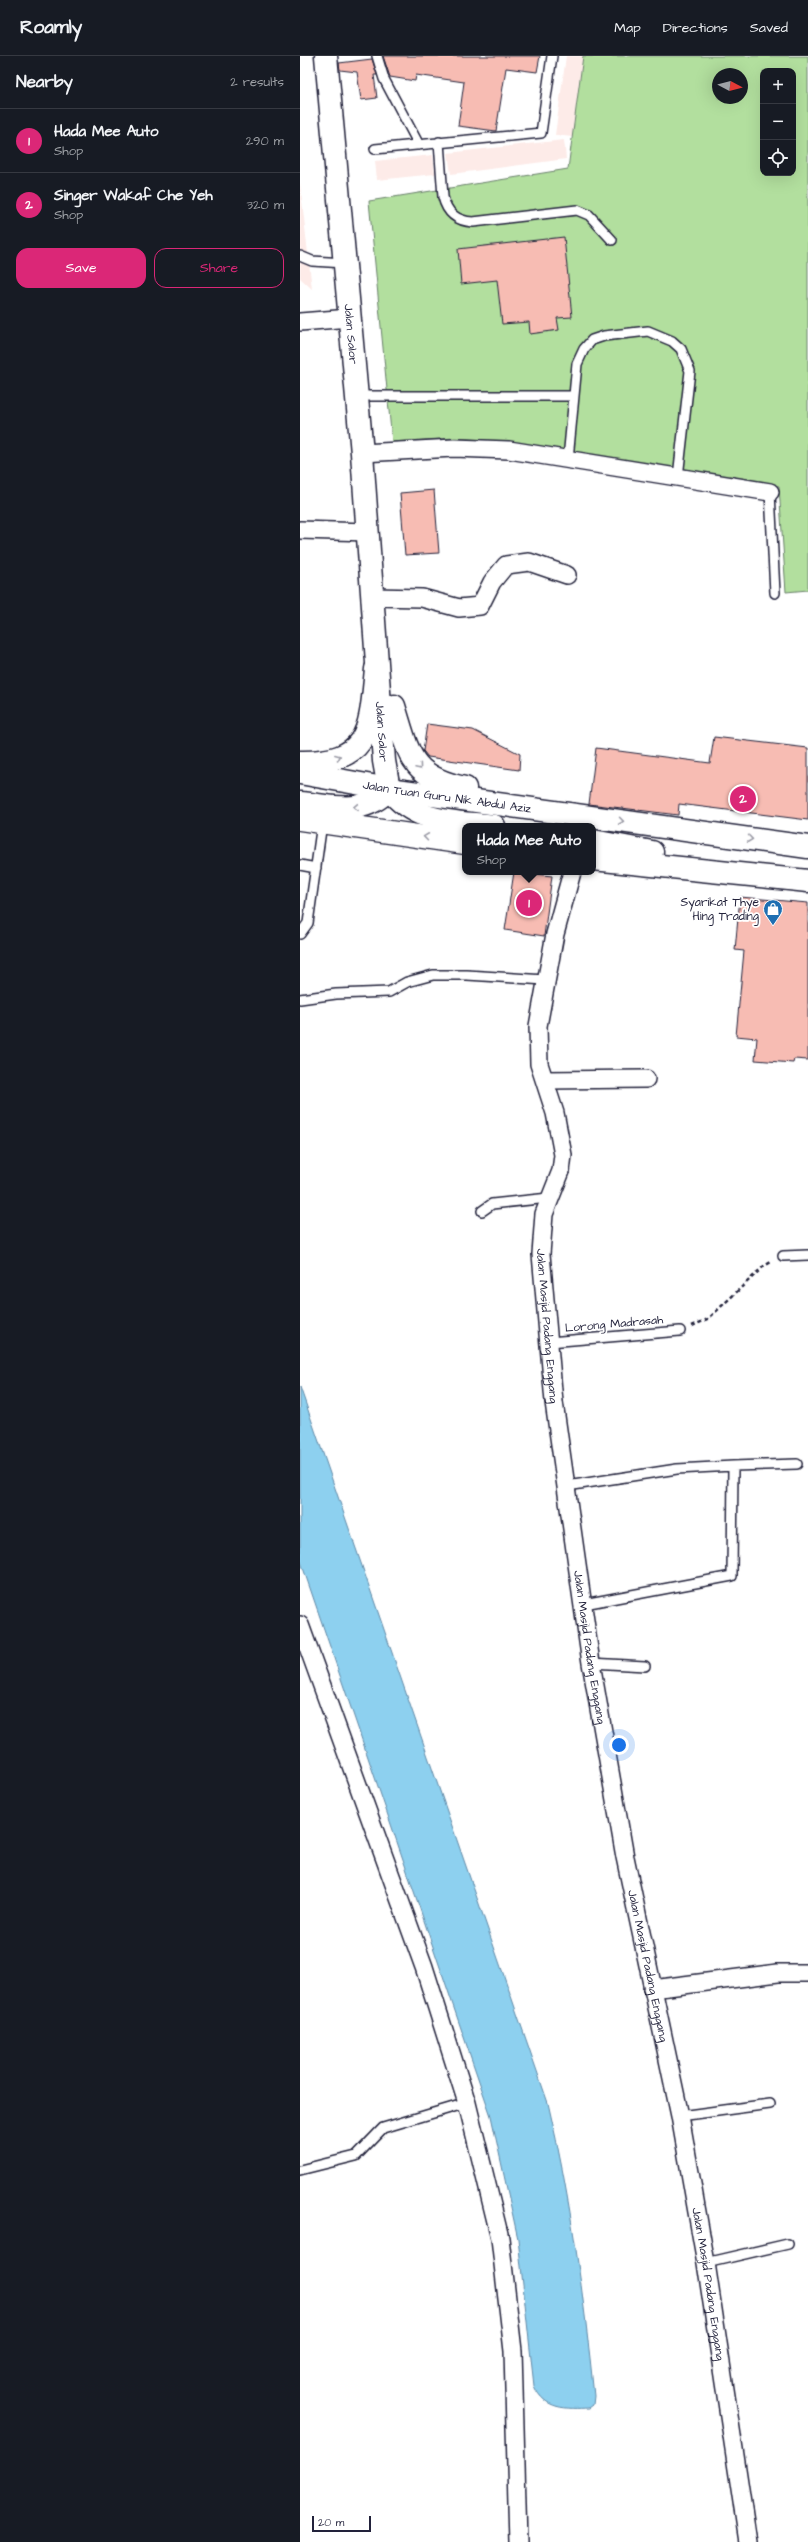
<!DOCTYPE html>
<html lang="en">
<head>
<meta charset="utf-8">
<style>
  :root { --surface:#171b24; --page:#20242c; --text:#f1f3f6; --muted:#9ea1a6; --line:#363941; --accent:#db2777 }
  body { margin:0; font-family:"Architects Daughter",sans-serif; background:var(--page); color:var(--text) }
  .controls { position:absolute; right:12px; top:12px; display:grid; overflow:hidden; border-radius:8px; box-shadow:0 4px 16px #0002 }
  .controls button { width:36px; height:36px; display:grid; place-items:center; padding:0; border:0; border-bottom:1px solid var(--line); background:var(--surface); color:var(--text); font:20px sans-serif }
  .compass { position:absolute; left:412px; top:12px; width:36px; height:36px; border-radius:50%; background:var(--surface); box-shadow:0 4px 16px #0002; rotate:97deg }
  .scale { position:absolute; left:12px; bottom:10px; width:59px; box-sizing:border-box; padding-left:4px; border:2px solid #22223b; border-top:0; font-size:11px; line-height:14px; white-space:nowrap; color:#22223b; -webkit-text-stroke:3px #fff; paint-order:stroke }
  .you { position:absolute; left:319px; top:1689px; width:14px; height:14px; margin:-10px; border:3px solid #fff; border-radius:50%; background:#1a73e8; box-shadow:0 0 0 6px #1a73e833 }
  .badge { display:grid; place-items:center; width:26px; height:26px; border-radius:50%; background:var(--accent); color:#fff; font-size:13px; font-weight:700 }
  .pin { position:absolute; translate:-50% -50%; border:2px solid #fff; box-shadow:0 1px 4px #0006 }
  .popup { position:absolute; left:162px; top:767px; width:134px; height:52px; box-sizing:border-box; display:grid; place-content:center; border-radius:8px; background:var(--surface); filter:drop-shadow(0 1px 3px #0005); font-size:13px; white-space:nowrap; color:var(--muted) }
  .popup b { font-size:15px; color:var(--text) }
  .popup::after { content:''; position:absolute; left:50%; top:100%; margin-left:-8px; border:8px solid transparent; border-top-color:var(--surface) }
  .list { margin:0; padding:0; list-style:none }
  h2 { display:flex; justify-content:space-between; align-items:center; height:52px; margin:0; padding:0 16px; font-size:17px }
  h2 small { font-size:13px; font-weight:400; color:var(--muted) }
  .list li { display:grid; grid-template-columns:26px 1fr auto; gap:12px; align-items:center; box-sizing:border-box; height:64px; padding:0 16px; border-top:1px solid var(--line) }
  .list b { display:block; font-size:15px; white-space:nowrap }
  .list p { margin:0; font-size:13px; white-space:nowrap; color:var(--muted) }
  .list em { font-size:13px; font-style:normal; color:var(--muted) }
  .actions { display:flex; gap:8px; padding:12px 16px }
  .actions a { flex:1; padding:9px 0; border:1px solid var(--accent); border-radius:12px; text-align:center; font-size:14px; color:var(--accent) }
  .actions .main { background:var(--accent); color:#fff }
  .icon { flex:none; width:22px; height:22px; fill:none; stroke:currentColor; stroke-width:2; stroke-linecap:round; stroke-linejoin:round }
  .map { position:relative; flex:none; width:508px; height:2486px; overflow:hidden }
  header { display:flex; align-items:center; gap:24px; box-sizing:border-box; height:56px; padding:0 20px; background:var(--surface); border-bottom:1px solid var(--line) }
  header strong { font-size:19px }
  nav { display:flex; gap:22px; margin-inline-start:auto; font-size:14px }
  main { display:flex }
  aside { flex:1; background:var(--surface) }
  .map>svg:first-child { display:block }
  .built { fill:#fdebe8 }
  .green { fill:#b2df9e; stroke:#6a806c; fill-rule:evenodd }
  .water { fill:#8dd0ef; stroke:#628aa7 }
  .building { fill:#f7bcb3; stroke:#22223b }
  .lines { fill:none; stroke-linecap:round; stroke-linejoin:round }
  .service-casing { stroke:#22223b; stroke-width:12 }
  .minor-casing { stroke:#22223b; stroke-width:20 }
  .secondary-casing { stroke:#22223b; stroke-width:25 }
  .primary-casing { stroke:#22223b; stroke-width:25 }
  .path { stroke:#22223b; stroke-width:2.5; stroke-dasharray:4 3; stroke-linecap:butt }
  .service { stroke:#fff; stroke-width:9 }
  .minor { stroke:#fff; stroke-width:17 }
  .secondary { stroke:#fff; stroke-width:22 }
  .primary { stroke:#fff; stroke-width:22 }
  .oneway { stroke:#9c9ca7 }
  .labels { text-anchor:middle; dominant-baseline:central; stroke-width:3.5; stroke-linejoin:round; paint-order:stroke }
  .street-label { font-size:12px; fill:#22223b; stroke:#fff }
  .poi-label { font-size:12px; fill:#22223b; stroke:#fff; text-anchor:end }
</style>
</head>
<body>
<header>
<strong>Roamly</strong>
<nav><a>Map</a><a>Directions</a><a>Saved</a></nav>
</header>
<main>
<aside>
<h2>Nearby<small>2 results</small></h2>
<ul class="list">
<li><span class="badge">1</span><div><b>Hada Mee Auto</b><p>Shop</p></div><em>290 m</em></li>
<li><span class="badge">2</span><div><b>Singer Wakaf Che Yeh</b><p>Shop</p></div><em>320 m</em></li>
</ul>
<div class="actions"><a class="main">Save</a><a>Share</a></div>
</aside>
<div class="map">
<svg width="508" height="2486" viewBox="0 0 508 2486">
  <rect width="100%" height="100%" fill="#fff"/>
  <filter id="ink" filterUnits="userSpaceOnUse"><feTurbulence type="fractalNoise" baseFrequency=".025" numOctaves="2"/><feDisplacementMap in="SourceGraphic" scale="8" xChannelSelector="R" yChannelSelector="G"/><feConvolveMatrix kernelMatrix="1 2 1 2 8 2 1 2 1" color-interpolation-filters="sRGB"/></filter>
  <g filter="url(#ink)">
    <path class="built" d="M 266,0 L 283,0 L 272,81 L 255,79 Z
      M 264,84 L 266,103 L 151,118 L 148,97 Z
      M 133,99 L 135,118 L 77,124 L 75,105 Z
      M 0,127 L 12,233 L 0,222 Z"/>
    <path class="green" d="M 283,0 L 508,0 L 508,534 L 486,536 L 479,430 L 213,386 L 155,382 L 92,386 L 69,145 L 268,113 ZM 463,15 L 493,15 L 493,117 L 463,117 ZM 418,18 L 442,18 L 442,42 L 418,42 Z"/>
    <path class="water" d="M 0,1331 L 248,2047 C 271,2144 284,2241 294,2340 L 293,2349 L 289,2352 C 266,2353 245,2354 234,2330 L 218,2183 L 191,2060 L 0,1503 Z"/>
    <path class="building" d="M 83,0 L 240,0 L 237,16 L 206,12 L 196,75 L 158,70 L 164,26 L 116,19 L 115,25 L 90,21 Z
      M 72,3 L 77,19 L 74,19 L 77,42 L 61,44 L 57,16 L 40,14 L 39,7 Z
      M 264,181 L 272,261 L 257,262 L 259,274 L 230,278 L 229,266 L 202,268 L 197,224 L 161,228 L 158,193 Z
      M 134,434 L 139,497 L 105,499 L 100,437 Z
      M 127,668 L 173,674 L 220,698 L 219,714 L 128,701 L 123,695 Z
      M 414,681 L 508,692 L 508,764 L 379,748 L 378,759 L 289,748 L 296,692 L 410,707 Z
      M 214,816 L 252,820 L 244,880 L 205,874 Z
      M 440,841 L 508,847 L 508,1004 L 494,1003 L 493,1007 L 455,1004 L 457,982 L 436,980 L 444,895 L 435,894 Z"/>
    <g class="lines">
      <defs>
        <path id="service" d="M 77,0 L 84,23 L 119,89
          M 139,86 L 143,141 C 147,157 156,165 173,166 L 277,154 L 289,159 L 312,184
          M 75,93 L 241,77 L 252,0
          M 0,200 L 12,205 L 45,207
          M 57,340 L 274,340
          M 268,403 L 277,308 L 284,293 L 292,284 L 304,280 L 348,275 L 372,285 L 381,293 L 390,315 L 378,421
          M 470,436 L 475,537
          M 0,809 L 16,812
          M 0,878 L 8,867 L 22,767
          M 0,943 L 36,938 L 89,936 L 107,926 L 133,919 L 167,919 L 245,924
          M 182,1155 L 192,1148 L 249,1142
          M 483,1200 L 508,1199
          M 249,1286 L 380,1275
          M 433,1410 L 497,1408
          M 267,1430 L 377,1413 L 433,1410 L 432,1520 L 284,1548
          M 291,1607 L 345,1610
          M 380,2060 L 470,2048
          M 0,2114 L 56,2100 L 83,2072 L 167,2047
          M 406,2207 L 488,2188"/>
        <g id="minor">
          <path d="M 0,266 L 50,262"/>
          <path d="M 62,397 L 154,392 L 209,394 L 470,436"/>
          <path d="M 0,474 L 68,476"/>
          <path d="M 73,541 L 122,542 L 159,552 L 180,550 L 192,526 L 206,509 L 229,506 L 267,519"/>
          <path id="s1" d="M 272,816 L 255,878 L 238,970 L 239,1008 L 255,1057 L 263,1099 L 261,1115 L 244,1158 L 241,1198 L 254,1346 L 291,1607 L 325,1801 L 380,2060 L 406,2207 L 448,2486"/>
          <path d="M 245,1024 L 346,1023"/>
          <path d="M 0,1569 L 124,1911 L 167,2047 L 200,2182 L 213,2295 L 218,2486"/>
          <path d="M 352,1933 L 478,1917 L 508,1917"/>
        </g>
        <g id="secondary">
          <path id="s2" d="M 26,0 L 62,397 L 84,705 L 89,733"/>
        </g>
        <g id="primary">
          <path d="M 94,650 C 109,698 110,721 165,732"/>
          <path d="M 0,706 C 72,707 70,671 76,613"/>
          <path id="s3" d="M 0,717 L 89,733 L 508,791"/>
          <path d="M 89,733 C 116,768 153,765 194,770"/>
          <path d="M 0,747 C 35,750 63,761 89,733"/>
          <path d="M 0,763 L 165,787"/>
          <path d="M 293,785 L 352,796"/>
          <path d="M 293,803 L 508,825"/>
        </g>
      </defs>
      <use href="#service" class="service-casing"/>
      <use href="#minor" class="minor-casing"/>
      <use href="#secondary" class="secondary-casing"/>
      <use href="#primary" class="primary-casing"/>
      <path class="path" d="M 392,1270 L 408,1263 L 464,1210 L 471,1206"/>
      <use href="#service" class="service"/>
      <use href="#minor" class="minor"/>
      <use href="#secondary" class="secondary"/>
      <use href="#primary" class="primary"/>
    </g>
    <defs><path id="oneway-chevron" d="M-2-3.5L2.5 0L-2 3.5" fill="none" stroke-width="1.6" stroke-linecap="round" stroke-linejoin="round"/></defs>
    <g class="oneway">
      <use href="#oneway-chevron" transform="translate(38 701) rotate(-22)"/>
      <use href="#oneway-chevron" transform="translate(119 711) rotate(50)"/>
      <use href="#oneway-chevron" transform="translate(56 751) rotate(178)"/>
      <use href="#oneway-chevron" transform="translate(321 765) rotate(8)"/>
      <use href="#oneway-chevron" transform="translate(126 781) rotate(-172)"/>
      <use href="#oneway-chevron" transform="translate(450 783) rotate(8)"/>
    </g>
  </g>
  <defs>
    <symbol id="shop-pin" viewBox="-11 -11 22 30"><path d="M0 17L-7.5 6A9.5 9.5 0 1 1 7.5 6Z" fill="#1f6fb2" stroke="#fff"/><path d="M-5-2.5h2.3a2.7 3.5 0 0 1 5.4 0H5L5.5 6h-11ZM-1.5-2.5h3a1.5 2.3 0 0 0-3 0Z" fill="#fff"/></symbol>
  </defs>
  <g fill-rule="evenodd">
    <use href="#shop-pin" x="462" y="842" width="22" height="30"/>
  </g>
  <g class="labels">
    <g class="street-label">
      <text stroke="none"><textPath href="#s2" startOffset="279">Jalan Salor</textPath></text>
      <text stroke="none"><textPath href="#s2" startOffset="678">Jalan Salor</textPath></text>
      <text stroke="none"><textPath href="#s3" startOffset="149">Jalan Tuan Guru Nik Abdul Aziz</textPath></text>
      <text transform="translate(314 1268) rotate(-5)">Lorong Madrasah</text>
      <text stroke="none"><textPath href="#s1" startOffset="465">Jalan Masjid Padang Enggang</textPath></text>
      <text stroke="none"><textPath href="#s1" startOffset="789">Jalan Masjid Padang Enggang</textPath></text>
      <text stroke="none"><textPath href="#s1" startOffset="1113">Jalan Masjid Padang Enggang</textPath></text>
      <text stroke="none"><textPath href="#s1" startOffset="1437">Jalan Masjid Padang Enggang</textPath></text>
    </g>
    <g class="poi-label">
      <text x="459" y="846">Syarikat Thye<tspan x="459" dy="14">Hing Trading</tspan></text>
    </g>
  </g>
</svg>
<div class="controls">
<button>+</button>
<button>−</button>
<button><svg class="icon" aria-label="locate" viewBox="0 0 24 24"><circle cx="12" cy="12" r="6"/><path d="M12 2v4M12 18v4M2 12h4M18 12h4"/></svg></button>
</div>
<svg class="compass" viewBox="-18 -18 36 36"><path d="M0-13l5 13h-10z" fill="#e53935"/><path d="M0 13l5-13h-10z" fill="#9ea1a6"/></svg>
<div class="scale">20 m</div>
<div class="you"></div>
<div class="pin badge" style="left:229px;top:847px">1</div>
<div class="popup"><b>Hada Mee Auto</b>Shop</div>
<div class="pin badge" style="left:443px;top:743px">2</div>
</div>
</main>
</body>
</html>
